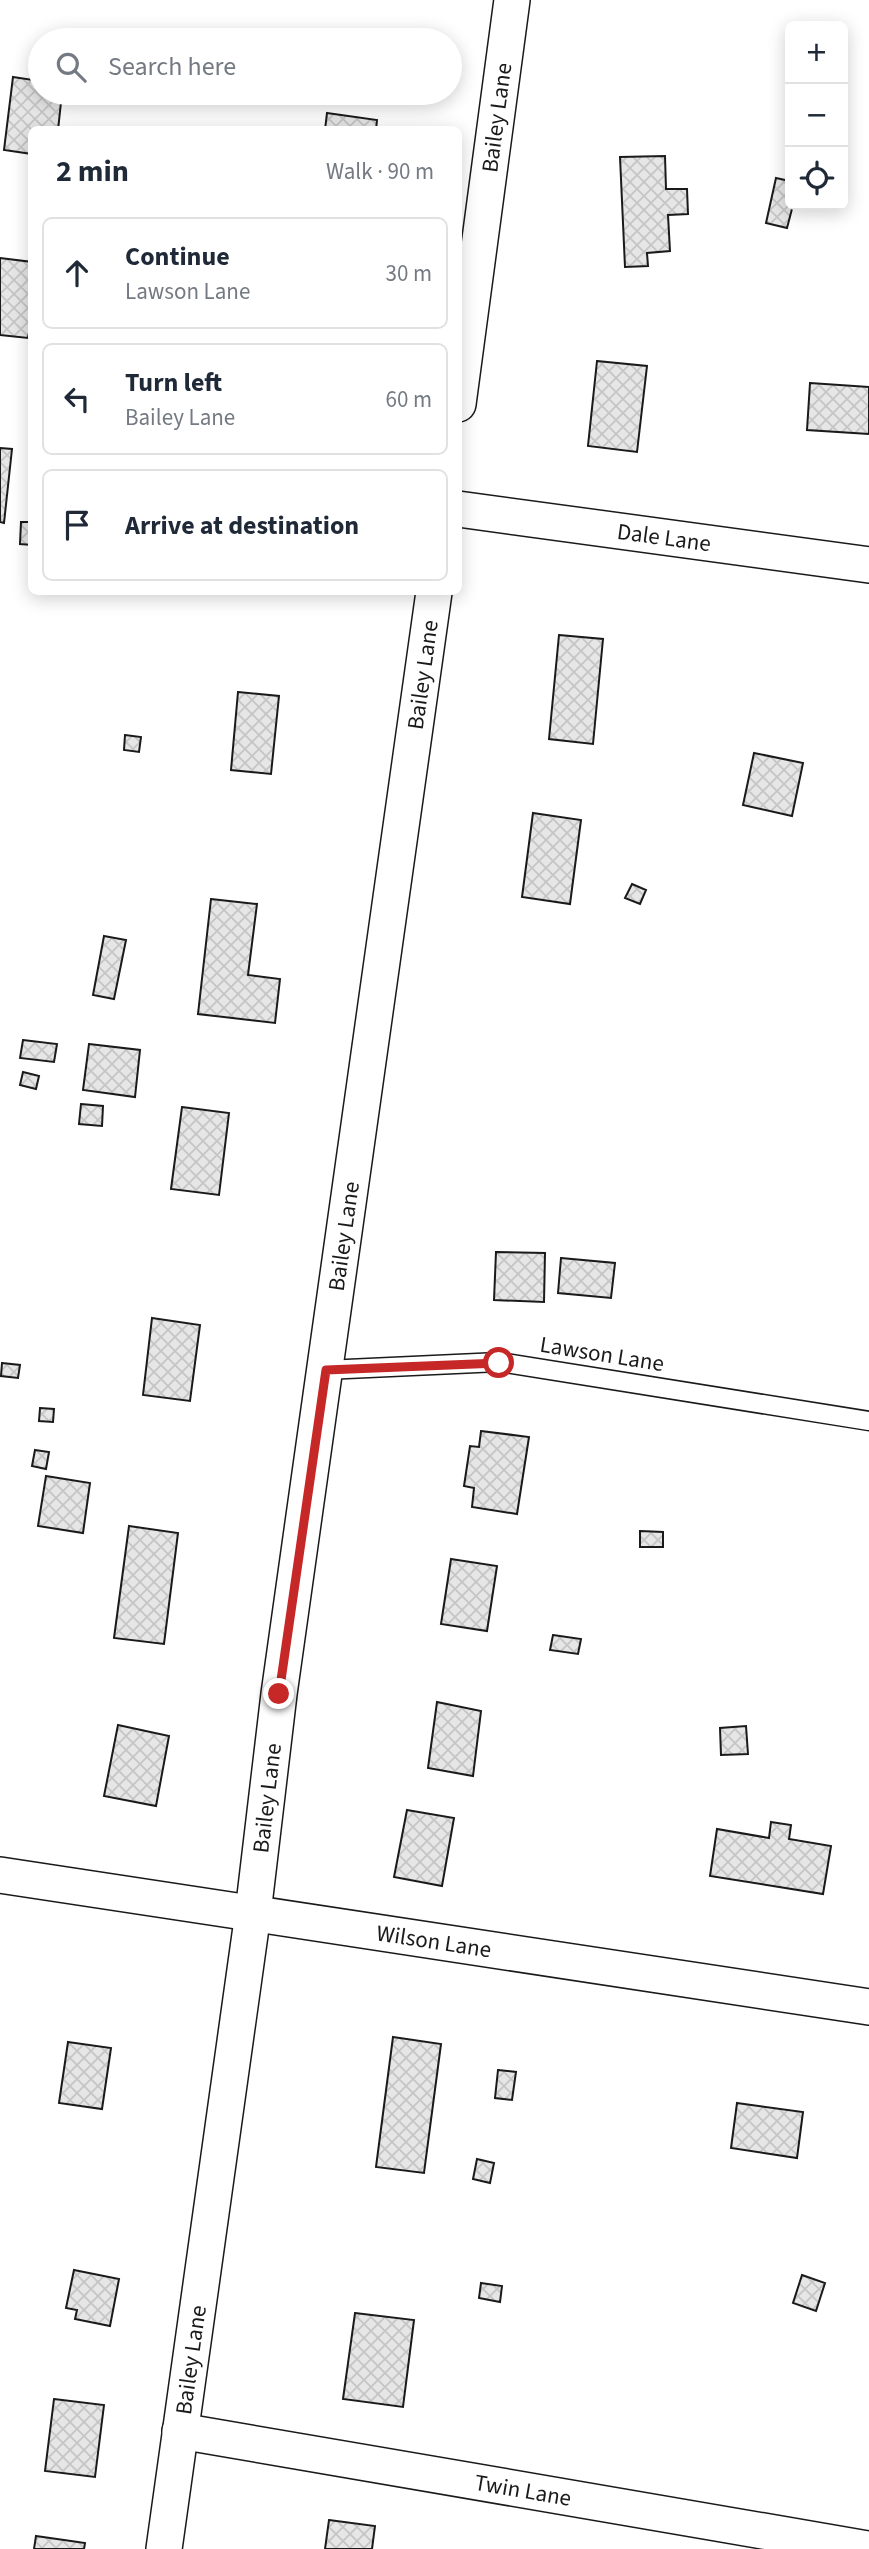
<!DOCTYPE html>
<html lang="en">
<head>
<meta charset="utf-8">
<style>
  :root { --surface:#fff; --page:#f6f6f7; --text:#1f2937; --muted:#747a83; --line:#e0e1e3 }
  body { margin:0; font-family:"Source Sans 3",sans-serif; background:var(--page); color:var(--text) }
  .controls { position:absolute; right:21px; top:21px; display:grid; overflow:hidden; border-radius:10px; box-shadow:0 4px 18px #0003 }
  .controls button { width:63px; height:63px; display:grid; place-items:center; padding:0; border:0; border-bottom:2px solid var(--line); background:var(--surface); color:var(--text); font:35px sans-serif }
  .stop { position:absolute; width:21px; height:21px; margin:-16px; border:5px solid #c62828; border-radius:50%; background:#fff }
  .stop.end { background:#c62828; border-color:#fff; box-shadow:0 2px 7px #0008 }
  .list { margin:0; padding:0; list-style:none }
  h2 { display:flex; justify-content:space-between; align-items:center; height:91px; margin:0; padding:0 28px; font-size:30px }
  h2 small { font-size:23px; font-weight:400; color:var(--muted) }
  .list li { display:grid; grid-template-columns:46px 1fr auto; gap:21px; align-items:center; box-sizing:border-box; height:112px; margin:0 14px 14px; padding:0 14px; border:2px solid var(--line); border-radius:10px }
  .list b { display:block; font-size:26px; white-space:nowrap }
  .list p { margin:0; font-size:23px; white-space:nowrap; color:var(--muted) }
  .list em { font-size:23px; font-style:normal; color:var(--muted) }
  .icon { flex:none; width:38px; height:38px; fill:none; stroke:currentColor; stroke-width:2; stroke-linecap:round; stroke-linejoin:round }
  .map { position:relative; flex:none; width:869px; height:2549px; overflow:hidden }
  .search { position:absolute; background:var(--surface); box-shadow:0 4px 18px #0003; left:28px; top:28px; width:434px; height:77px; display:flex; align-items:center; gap:18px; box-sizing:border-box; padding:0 24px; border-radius:38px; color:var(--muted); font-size:26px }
  .panel { position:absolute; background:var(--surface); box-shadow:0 4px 18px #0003; left:28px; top:126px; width:434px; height:469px; border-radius:10px }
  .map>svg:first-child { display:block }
  .building { fill:url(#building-cross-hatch); stroke:#1a1a1a; stroke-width:2 }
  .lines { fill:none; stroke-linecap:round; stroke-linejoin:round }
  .lane-casing { stroke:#1a1a1a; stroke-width:21 }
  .street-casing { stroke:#1a1a1a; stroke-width:38 }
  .lane { stroke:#fff; stroke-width:18 }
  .street { stroke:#fff; stroke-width:35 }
  .route { stroke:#c62828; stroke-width:9 }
  .labels { text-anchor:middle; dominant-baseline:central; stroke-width:5; stroke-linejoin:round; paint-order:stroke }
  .street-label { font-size:23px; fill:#1a1a1a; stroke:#fff }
</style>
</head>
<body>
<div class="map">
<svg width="869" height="2549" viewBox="0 0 869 2549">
  <defs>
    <pattern id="building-cross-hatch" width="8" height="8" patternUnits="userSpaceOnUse" patternTransform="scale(1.75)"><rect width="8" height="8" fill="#e6e6e6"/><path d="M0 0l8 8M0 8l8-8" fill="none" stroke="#c5c5c5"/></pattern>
  </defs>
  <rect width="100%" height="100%" fill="#fff"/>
  <path class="building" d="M 13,77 L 40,81 L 40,93 L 62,93 L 58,130 L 32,130 L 32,154 L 4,150 Z
    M 327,113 L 377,120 L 376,130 L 325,130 Z
    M 665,156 L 666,189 L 687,189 L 688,214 L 668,215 L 670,251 L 647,253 L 648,266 L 625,267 L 620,157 Z
    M 776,178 L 790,181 L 790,205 L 793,205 L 787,228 L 766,223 Z
    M 0,258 L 32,262 L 32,316 L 28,338 L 0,335 Z
    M 597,361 L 647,366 L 637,452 L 588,446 Z
    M 810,383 L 869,387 L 869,434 L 807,430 Z
    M 0,448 L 12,449 L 4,523 L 0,522 Z
    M 21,522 L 32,522 L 32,545 L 20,544 Z
    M 559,635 L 603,639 L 593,744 L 549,739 Z
    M 238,692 L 279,696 L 271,774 L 231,770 Z
    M 125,735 L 141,737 L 139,752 L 124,750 Z
    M 754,753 L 803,763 L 792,816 L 743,805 Z
    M 533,813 L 581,820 L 570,904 L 522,897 Z
    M 632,884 L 646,890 L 640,904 L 625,898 Z
    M 211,899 L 257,904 L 248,975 L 280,979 L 275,1023 L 198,1014 Z
    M 104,936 L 126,940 L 114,999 L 93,995 Z
    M 23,1040 L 57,1044 L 54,1062 L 20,1058 Z
    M 89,1044 L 140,1050 L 135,1097 L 83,1090 Z
    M 23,1072 L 39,1076 L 36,1089 L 20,1085 Z
    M 81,1104 L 103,1106 L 102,1126 L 79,1124 Z
    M 182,1107 L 229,1113 L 219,1195 L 171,1189 Z
    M 496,1252 L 545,1253 L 544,1302 L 494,1300 Z
    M 561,1258 L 615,1263 L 611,1298 L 558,1293 Z
    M 152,1318 L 200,1325 L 190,1401 L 143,1395 Z
    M 2,1363 L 20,1365 L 18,1378 L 1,1376 Z
    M 40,1408 L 54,1409 L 53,1422 L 39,1421 Z
    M 481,1431 L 529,1437 L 517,1514 L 472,1507 L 474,1488 L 464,1486 L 470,1446 L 479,1447 Z
    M 35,1450 L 49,1452 L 46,1469 L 32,1466 Z
    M 46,1476 L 90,1483 L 83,1533 L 38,1526 Z
    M 129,1526 L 178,1533 L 164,1644 L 114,1638 Z
    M 640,1531 L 663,1532 L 663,1547 L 640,1547 Z
    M 451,1559 L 497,1566 L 487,1631 L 441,1624 Z
    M 553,1635 L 581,1639 L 578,1654 L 550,1650 Z
    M 437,1702 L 481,1711 L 473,1776 L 428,1768 Z
    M 118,1725 L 169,1736 L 156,1806 L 104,1796 Z
    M 746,1726 L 748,1754 L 721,1755 L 720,1728 Z
    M 407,1810 L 454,1818 L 442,1886 L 394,1877 Z
    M 771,1822 L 791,1825 L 789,1839 L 831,1846 L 823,1894 L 710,1876 L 717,1829 L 769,1838 Z
    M 393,2037 L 441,2044 L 424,2173 L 376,2167 Z
    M 68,2042 L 111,2048 L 102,2109 L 59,2103 Z
    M 498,2070 L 516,2072 L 512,2100 L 495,2098 Z
    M 737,2103 L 803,2112 L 797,2158 L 731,2148 Z
    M 477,2159 L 494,2163 L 490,2183 L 473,2179 Z
    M 74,2270 L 119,2279 L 110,2326 L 75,2319 L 77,2310 L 66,2308 Z
    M 802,2275 L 825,2283 L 816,2311 L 793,2303 Z
    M 481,2283 L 502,2286 L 500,2302 L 479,2298 Z
    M 355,2313 L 414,2320 L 403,2407 L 343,2399 Z
    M 54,2399 L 104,2405 L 95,2477 L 45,2471 Z
    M 329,2520 L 375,2526 L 372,2549 L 325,2549 Z
    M 36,2536 L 85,2543 L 84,2549 L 34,2549 Z"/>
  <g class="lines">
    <defs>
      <path id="lane" d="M 325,1370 L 499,1362 L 869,1421"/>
      <g id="street">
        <path id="s1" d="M 458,404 L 512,0"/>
        <path id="s2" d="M 458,509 L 869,565"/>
        <path id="s3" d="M 0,1875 L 869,2007"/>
        <path id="s4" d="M 180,2431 L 868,2549"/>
        <path id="s5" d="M 164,2549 L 253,1913 L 279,1694 L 434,592"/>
      </g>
    </defs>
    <use href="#lane" class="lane-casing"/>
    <use href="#street" class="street-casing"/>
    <use href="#lane" class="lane"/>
    <use href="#street" class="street"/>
  </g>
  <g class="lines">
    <path class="route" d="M 279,1694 L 326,1370 L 499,1363"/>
  </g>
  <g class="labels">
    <g class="street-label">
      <text stroke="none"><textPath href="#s1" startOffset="289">Bailey Lane</textPath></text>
      <text stroke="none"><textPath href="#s2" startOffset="208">Dale Lane</textPath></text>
      <text stroke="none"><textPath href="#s5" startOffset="1892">Bailey Lane</textPath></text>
      <text stroke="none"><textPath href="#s5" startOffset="1325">Bailey Lane</textPath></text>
      <text transform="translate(602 1354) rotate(9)">Lawson Lane</text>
      <text stroke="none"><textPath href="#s5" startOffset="758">Bailey Lane</textPath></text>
      <text stroke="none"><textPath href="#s3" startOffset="439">Wilson Lane</textPath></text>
      <text stroke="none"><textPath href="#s5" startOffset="191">Bailey Lane</textPath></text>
      <text stroke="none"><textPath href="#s4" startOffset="348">Twin Lane</textPath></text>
    </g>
  </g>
</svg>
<div class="controls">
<button>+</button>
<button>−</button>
<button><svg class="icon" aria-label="locate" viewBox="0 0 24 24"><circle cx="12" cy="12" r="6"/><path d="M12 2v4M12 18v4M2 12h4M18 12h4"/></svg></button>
</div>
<div class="stop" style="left:499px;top:1363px"></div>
<div class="stop end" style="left:279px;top:1694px"></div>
<div class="search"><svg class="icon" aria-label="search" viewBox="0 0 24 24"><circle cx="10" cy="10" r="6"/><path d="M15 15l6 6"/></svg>Search here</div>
<section class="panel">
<h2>2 min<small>Walk · 90 m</small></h2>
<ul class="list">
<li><svg class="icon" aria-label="ahead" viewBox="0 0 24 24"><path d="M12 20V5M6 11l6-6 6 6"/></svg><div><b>Continue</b><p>Lawson Lane</p></div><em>30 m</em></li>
<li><svg class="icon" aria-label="left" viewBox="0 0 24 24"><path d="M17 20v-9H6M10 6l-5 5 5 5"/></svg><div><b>Turn left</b><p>Bailey Lane</p></div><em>60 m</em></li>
<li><svg class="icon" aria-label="arrive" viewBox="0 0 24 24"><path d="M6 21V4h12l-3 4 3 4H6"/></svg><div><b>Arrive at destination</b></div></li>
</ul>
</section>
</div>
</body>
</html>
